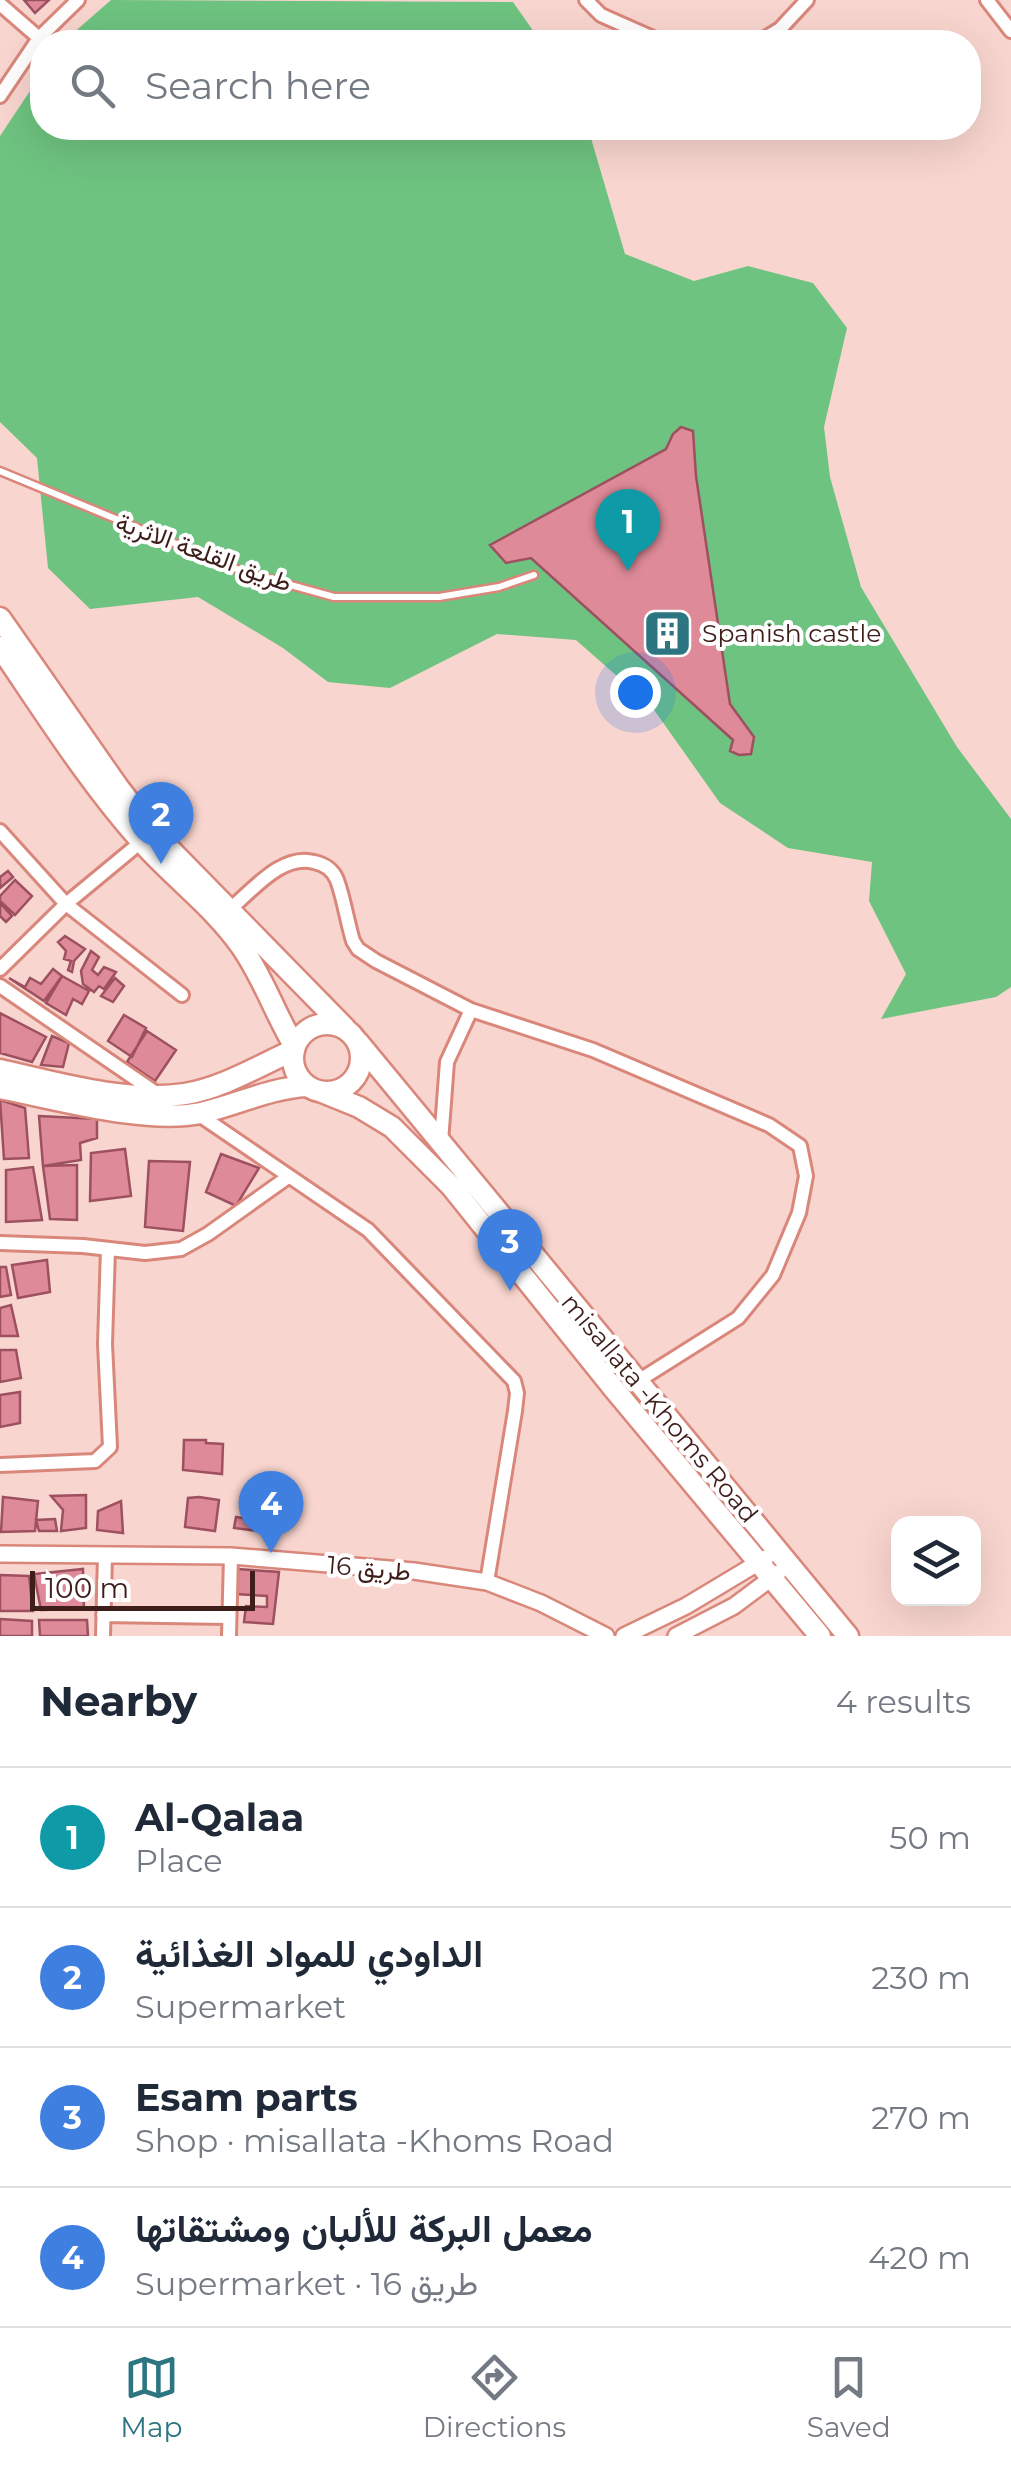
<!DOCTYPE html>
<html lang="en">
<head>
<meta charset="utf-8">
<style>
  :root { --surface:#fff; --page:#f6f6f7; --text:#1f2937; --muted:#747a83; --line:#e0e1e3; --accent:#2d7580 }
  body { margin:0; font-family:Montserrat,Vazirmatn,sans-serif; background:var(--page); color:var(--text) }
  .controls { position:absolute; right:30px; bottom:30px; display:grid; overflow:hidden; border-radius:20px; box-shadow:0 10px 40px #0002 }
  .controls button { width:90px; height:90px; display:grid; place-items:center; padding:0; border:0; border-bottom:2px solid var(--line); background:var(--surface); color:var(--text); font:50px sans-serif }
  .scale { position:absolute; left:30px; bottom:25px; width:225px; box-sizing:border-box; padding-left:10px; border:5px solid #3f1e1a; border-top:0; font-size:28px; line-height:35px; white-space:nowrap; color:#3f1e1a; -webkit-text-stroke:8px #fff; paint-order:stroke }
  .you { position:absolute; left:635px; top:692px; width:35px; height:35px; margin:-25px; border:8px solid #fff; border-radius:50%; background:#1a73e8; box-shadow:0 0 0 15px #1a73e833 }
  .badge { display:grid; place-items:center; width:65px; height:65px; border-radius:50%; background:var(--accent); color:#fff; font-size:32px; font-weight:700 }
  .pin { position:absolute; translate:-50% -82px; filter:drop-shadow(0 2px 5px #0008) }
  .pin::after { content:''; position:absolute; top:52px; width:35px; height:30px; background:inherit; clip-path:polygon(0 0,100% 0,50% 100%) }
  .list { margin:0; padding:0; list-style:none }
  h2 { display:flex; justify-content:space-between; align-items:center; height:130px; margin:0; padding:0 40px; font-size:42px }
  h2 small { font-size:32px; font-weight:400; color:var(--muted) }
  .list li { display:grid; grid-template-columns:65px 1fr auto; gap:30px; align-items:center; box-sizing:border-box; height:140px; padding:0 40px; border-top:2px solid var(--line) }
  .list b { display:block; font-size:38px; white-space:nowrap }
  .list p { margin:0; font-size:32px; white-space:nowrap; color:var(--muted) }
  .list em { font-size:32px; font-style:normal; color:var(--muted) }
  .icon { flex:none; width:55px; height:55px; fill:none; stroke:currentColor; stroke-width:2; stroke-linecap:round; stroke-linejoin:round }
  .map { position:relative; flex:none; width:1011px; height:1636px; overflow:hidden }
  .search { position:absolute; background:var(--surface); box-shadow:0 10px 40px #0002; left:30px; right:30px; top:30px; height:110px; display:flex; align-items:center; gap:25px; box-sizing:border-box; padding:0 35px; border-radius:40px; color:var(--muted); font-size:38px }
  .sheet { height:690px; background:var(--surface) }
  nav { display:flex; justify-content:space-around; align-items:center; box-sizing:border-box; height:140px; border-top:2px solid var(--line); background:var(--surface); font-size:28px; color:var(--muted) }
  nav a { display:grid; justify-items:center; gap:5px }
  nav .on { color:var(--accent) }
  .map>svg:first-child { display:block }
  .green { fill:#6ec380 }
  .building { fill:#de8a98; stroke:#9d505f; stroke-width:2.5 }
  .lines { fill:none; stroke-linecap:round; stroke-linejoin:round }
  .service-casing { stroke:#da877b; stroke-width:11 }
  .minor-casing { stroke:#da877b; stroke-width:18 }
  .tertiary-casing { stroke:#da877b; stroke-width:20 }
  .primary-casing { stroke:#da877b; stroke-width:25 }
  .trunk-casing { stroke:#da877b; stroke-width:25 }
  .service { stroke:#fff; stroke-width:6 }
  .minor { stroke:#fff; stroke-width:12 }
  .tertiary { stroke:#fff; stroke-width:15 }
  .primary { stroke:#fff; stroke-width:20 }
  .trunk { stroke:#fff; stroke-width:20 }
  .labels { text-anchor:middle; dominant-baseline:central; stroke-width:8; stroke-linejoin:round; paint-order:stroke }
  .street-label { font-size:25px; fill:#3f1e1a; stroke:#fff }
  .poi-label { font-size:25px; fill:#3f1e1a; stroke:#fff; text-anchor:start }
</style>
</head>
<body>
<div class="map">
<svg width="1011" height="1636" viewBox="0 0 1011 1636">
  <rect width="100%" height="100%" fill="#f9d5cf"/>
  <path class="green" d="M 111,0 L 513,2 L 541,42 L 63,42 Z
    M 42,73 L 42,128 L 588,128 L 625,254 L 694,281 L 748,266 L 813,283 L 847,328 L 824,427 L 830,477 L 861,587 L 957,747 L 1011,819 L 1011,987 L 996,997 L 881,1019 L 906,974 L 869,901 L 872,862 L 788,848 L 720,803 L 652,707 L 576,640 L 497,634 L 390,688 L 328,682 L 283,648 L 198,597 L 90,609 L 48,568 L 37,458 L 0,422 L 0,136 Z"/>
  <path class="building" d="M 24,0 L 49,0 L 35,13 Z
    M 681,427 L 693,431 L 696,476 L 730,704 L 754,737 L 751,754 L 739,755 L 730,751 L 733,740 L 531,558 L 506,563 L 490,545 L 666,449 L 673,434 Z
    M 8,871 L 13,877 L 0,888 L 0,877 Z
    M 15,880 L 32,896 L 15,915 L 0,901 L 0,896 Z
    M 0,903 L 12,916 L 6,922 L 0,916 Z
    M 65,936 L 85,949 L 74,961 L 72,972 L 68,970 L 71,961 L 64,959 L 66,951 L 58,942 Z
    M 91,951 L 99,957 L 92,970 L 98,975 L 104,967 L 116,972 L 104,989 L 99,986 L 94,992 L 83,984 L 81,971 Z
    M 53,969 L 62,976 L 44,1001 L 9,978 L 25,987 L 30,978 L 41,984 Z
    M 62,976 L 89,991 L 82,1004 L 73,999 L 66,1015 L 46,1003 Z
    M 115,978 L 124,986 L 113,1002 L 101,996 Z
    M 0,1013 L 46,1037 L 32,1062 L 0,1053 Z
    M 124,1015 L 146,1028 L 132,1057 L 108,1041 Z
    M 147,1031 L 176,1050 L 155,1081 L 127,1062 Z
    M 52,1036 L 69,1043 L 63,1067 L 41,1065 Z
    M 0,1100 L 25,1108 L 29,1158 L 4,1159 Z
    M 39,1116 L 97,1119 L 97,1138 L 80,1143 L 81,1160 L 43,1166 Z
    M 125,1149 L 131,1196 L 90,1201 L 91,1153 Z
    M 221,1154 L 259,1168 L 236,1206 L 206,1192 Z
    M 149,1161 L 190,1162 L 183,1231 L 145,1227 Z
    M 77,1165 L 77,1220 L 50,1219 L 43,1166 Z
    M 33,1167 L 42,1220 L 6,1222 L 6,1170 Z
    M 47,1260 L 50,1292 L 18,1298 L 12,1265 Z
    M 0,1267 L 6,1267 L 11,1295 L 0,1297 Z
    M 11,1305 L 18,1336 L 0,1336 L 0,1308 Z
    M 0,1350 L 16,1350 L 21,1378 L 0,1382 Z
    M 20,1392 L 20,1423 L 0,1427 L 0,1395 Z
    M 184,1440 L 206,1440 L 206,1443 L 223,1444 L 222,1474 L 183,1470 Z
    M 86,1495 L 86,1528 L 61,1531 L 63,1510 L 51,1496 Z
    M 3,1497 L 38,1501 L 35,1531 L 1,1532 Z
    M 199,1497 L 219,1500 L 215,1531 L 185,1527 L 188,1498 Z
    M 121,1501 L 123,1533 L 97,1530 L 98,1511 Z
    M 250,1506 L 268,1509 L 267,1523 L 274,1524 L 273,1533 L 234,1528 L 236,1517 L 248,1519 Z
    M 55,1519 L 57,1531 L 39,1531 L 36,1520 Z
    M 83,1569 L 84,1609 L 41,1610 L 34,1574 Z
    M 237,1569 L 279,1572 L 273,1624 L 244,1622 L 246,1606 L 267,1607 L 267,1596 L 236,1594 Z
    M 0,1575 L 29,1576 L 33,1611 L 0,1611 Z
    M 0,1619 L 32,1621 L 32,1636 L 0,1636 Z
    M 39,1620 L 87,1620 L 88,1636 L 40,1636 Z"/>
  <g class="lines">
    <defs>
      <path id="service" d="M 0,471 L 244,572 L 334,597 L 439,597 L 499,587 L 534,575"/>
      <path id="minor" d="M 586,0 L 601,15 L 662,42
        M 987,0 L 1011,31
        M 0,4 L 39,38
        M 759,42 L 780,29 L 807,0
        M 0,96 L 39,38 L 78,0
        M 0,831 L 66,904 L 182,995
        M 229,910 C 252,891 282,853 314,862 C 324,864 333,870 337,880 C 344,899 347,921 353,941 L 358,949 L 376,961 L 471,1010 L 593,1050 L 769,1125 L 800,1146 L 806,1176 L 799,1213 L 773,1275 L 738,1318 L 638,1381
        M 0,969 L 66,904 L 147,837
        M 0,986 L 159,1095
        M 198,1114 L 368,1230 L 514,1381 L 517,1393 L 515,1411 L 487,1582
        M 441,1142 L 447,1062 L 471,1010
        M 0,1243 L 83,1246 L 145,1253 L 181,1249 L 208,1234 L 288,1177
        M 0,1465 L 95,1461 L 110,1447 L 105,1344 L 108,1249
        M 103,1615 L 227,1617
        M 103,1636 L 105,1555
        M 229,1636 L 231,1556"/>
      <path id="tertiary" d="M 0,1554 L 231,1556 L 414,1571 L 487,1582 L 541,1603 L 606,1636
        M 624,1636 L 686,1606 L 766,1558
        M 676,1636 L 734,1606 L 778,1573"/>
      <path id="primary" d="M 0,1070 C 58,1083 125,1103 185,1094 C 223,1088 260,1065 294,1050
        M 0,1088 C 57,1099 144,1124 201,1113 C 237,1105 269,1088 307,1086"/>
      <path id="trunk" d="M 0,618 L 118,787 L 152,831 L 345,1028
        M 0,647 C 45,713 87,780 140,840 C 171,876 213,906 241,946 C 263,977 275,1014 295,1047
        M293 1058a34 34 0 1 1 68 0a34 34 0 1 1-68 0Z
        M 358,1042 L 848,1636
        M 322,1092 L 359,1107 L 392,1127 L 451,1186 L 614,1389 L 820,1636"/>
    </defs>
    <use href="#service" class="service-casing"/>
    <use href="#minor" class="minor-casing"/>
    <use href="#tertiary" class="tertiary-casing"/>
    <use href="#primary" class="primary-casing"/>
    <use href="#trunk" class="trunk-casing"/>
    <use href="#service" class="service"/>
    <use href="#minor" class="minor"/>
    <use href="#tertiary" class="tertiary"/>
    <use href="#primary" class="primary"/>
    <use href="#trunk" class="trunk"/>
  </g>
  <defs>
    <symbol id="building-square" viewBox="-11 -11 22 22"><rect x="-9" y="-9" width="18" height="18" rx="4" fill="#2d7580" stroke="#fff"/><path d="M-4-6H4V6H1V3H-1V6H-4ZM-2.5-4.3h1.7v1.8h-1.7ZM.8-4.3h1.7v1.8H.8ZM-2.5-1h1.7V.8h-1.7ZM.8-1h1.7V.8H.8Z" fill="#fff"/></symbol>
  </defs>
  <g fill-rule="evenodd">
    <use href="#building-square" x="640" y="606" width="55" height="55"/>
  </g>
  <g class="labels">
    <g class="street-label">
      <text transform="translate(204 552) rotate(20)">طريق القلعة الاثرية</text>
      <text transform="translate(660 1408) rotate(50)">misallata -Khoms Road</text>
      <text transform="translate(369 1568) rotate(5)">طريق 16</text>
    </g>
    <g class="poi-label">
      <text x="702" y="633">Spanish castle</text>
    </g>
  </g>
</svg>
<div class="controls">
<button><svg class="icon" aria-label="layers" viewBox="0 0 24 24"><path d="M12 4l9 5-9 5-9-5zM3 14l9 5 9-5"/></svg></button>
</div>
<div class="scale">100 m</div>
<div class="you"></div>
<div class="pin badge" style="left:628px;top:571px;background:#0f9aa8">1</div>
<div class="pin badge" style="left:161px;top:864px;background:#3f7fe0">2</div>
<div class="pin badge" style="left:510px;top:1291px;background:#3f7fe0">3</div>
<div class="pin badge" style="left:271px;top:1553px;background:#3f7fe0">4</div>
<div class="search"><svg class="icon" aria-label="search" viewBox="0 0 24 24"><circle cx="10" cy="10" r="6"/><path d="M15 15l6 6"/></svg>Search here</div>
</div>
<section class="sheet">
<h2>Nearby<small>4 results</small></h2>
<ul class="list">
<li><span class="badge" style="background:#0f9aa8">1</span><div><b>Al-Qalaa</b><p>Place</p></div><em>50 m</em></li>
<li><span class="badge" style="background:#3f7fe0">2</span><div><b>الداودي للمواد الغذائية</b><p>Supermarket</p></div><em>230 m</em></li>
<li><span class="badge" style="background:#3f7fe0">3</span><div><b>Esam parts</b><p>Shop · misallata -Khoms Road</p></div><em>270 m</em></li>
<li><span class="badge" style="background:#3f7fe0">4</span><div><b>معمل البركة للألبان ومشتقاتها</b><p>Supermarket · طريق 16</p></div><em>420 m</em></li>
</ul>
</section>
<nav>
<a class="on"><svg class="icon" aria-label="map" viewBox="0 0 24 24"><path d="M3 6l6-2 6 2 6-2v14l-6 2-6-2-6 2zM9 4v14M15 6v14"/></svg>Map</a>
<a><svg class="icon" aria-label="directions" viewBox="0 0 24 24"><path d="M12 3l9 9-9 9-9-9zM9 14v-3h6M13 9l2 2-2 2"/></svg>Directions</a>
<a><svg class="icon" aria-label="saved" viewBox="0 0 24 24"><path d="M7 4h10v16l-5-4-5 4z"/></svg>Saved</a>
</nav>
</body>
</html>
